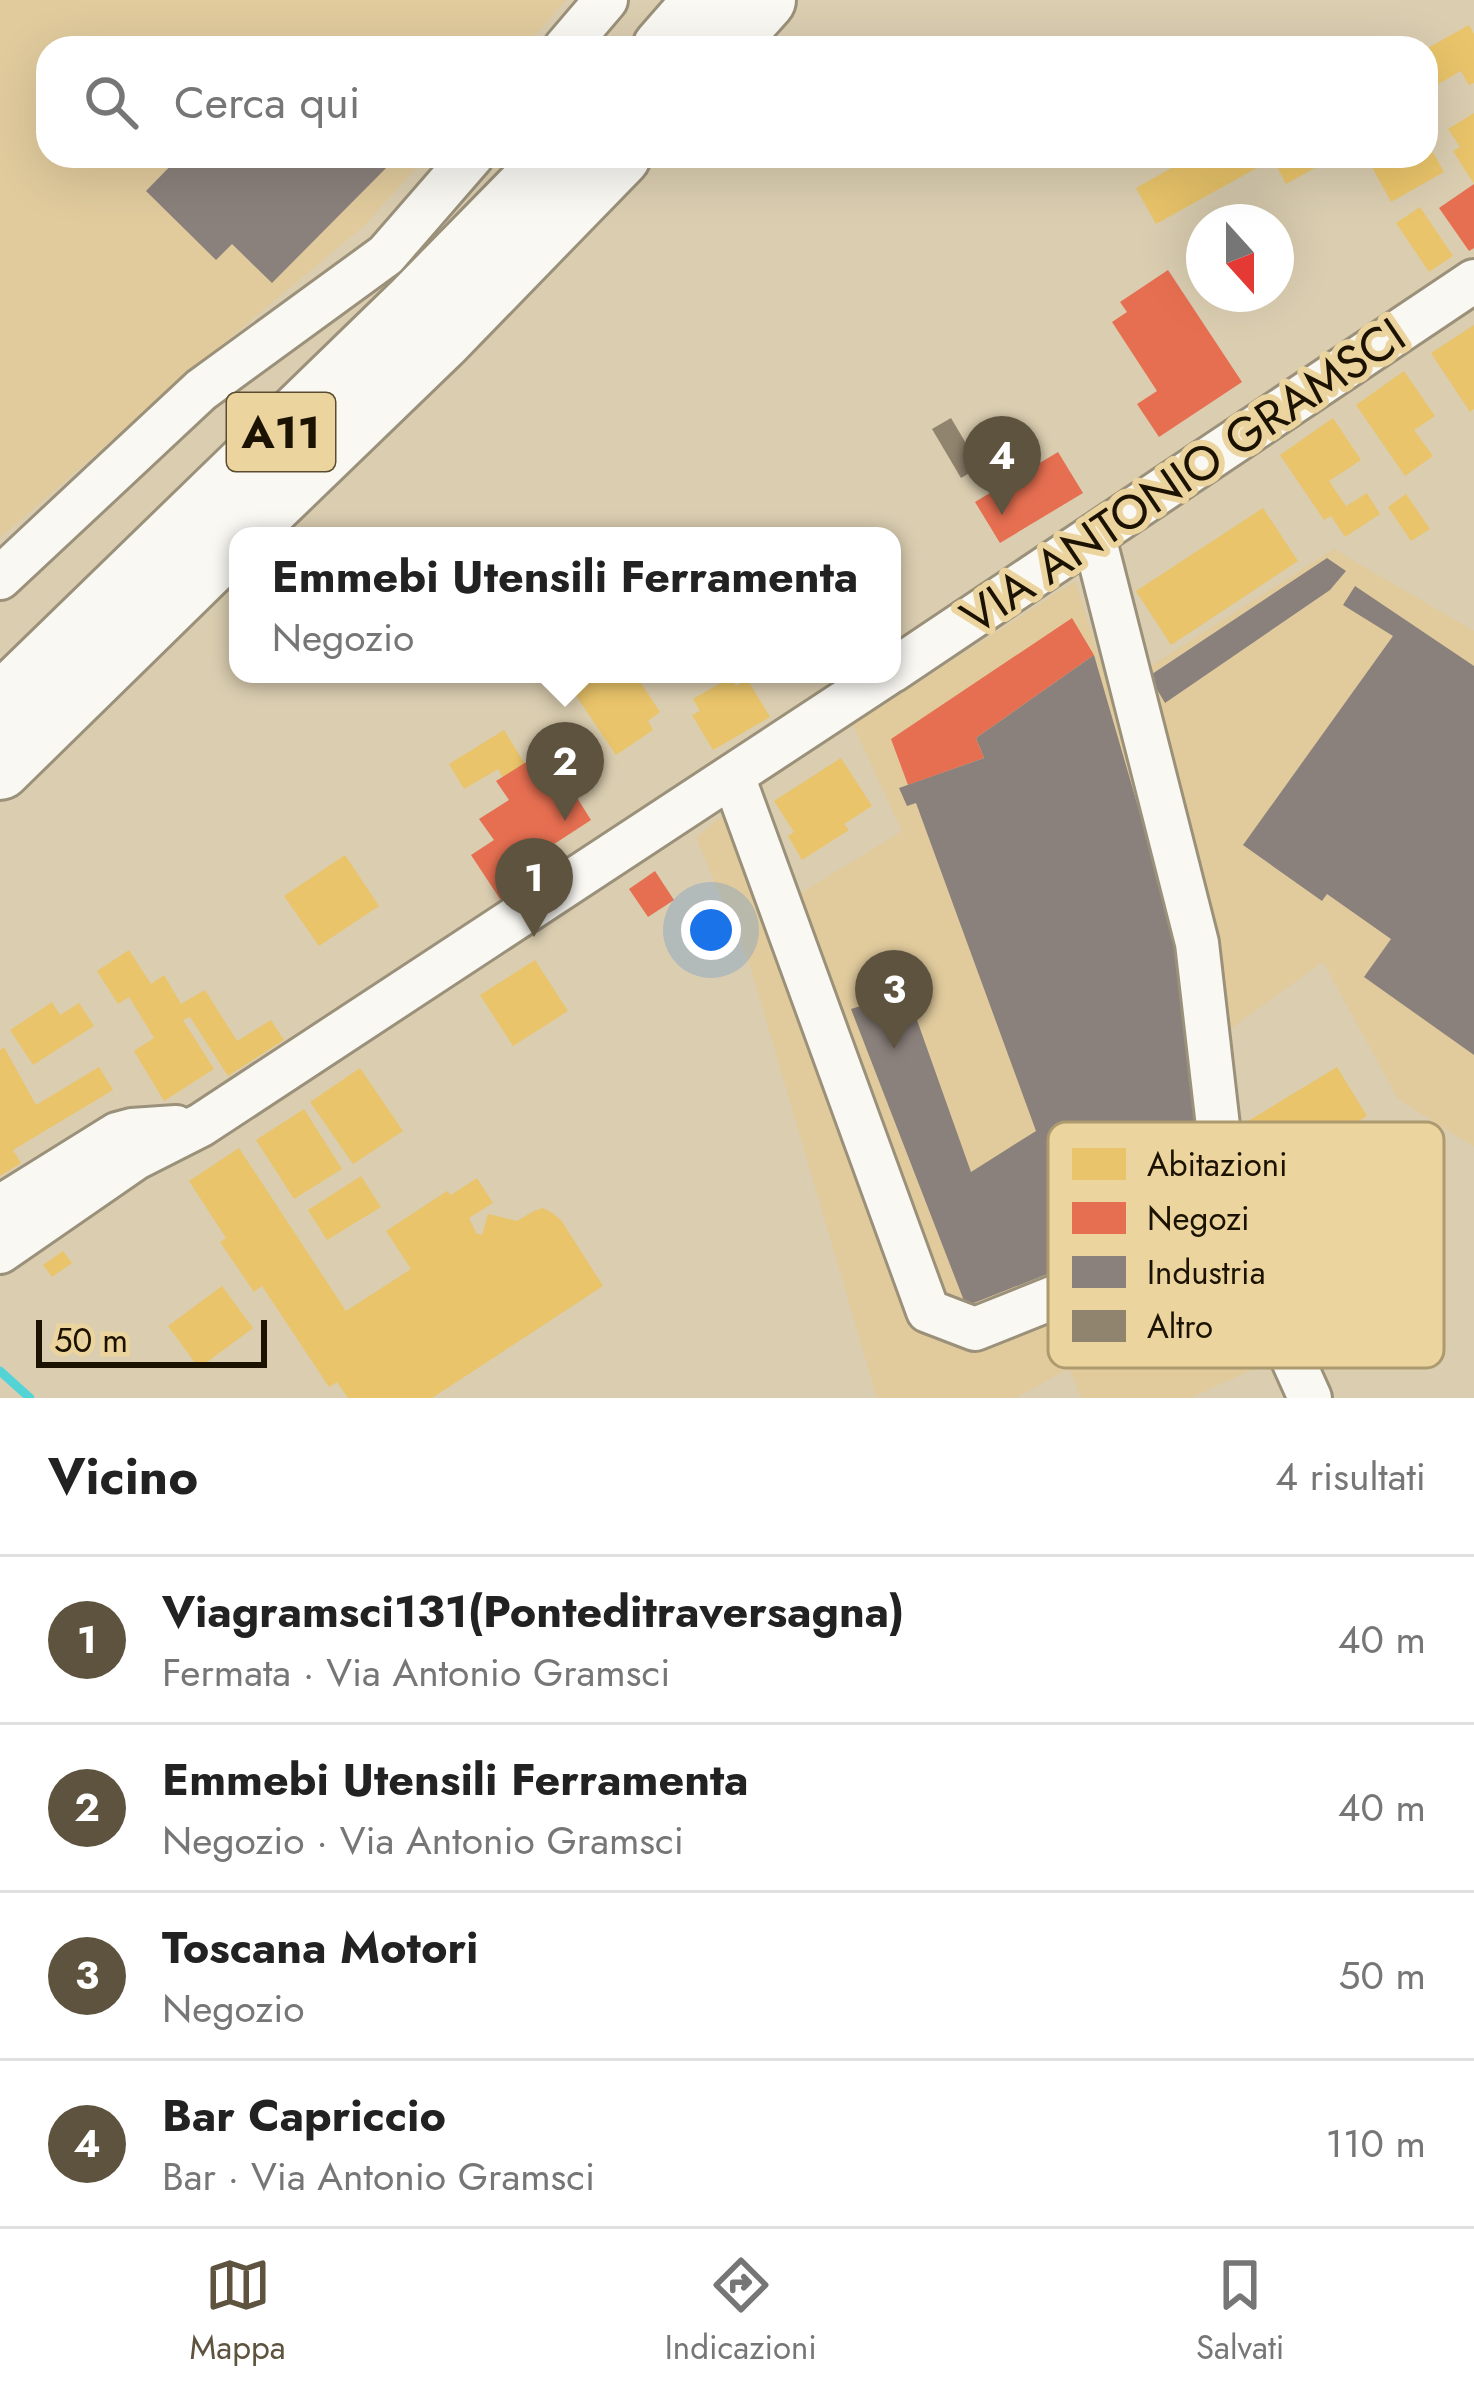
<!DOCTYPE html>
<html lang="it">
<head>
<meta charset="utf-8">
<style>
  :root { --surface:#fff; --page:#f6f6f6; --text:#222; --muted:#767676; --line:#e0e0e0; --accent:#5e533e }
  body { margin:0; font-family:Jost,sans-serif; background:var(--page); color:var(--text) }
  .compass { position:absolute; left:1186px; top:204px; width:108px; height:108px; border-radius:50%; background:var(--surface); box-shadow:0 12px 48px #0002; rotate:159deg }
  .scale { position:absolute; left:36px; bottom:30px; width:231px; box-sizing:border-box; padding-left:12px; border:6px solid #1b1201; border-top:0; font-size:33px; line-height:42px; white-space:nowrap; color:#1b1201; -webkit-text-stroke:9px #ecd49e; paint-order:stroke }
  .you { position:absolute; left:711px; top:930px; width:42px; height:42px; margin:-30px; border:9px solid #fff; border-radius:50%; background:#1a73e8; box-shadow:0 0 0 18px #1a73e833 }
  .badge { display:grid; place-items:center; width:78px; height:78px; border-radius:50%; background:var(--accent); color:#fff; font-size:39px; font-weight:700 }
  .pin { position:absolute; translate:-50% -99px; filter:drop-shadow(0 3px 6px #0008) }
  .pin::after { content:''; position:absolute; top:63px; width:42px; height:36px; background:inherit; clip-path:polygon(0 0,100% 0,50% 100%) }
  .popup { position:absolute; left:229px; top:527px; width:672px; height:156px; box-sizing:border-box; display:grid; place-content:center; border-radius:24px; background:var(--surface); filter:drop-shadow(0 3px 9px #0005); font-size:39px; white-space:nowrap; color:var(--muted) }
  .popup b { font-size:45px; color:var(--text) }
  .popup::after { content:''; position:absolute; left:50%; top:100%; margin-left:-24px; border:24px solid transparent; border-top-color:var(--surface) }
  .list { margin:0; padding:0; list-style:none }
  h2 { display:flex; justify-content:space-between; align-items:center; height:156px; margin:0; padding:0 48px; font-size:51px }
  h2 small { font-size:39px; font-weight:400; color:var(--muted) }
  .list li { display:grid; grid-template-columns:78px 1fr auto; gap:36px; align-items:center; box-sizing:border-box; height:168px; padding:0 48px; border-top:3px solid var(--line) }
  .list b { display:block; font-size:45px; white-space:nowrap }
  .list p { margin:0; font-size:39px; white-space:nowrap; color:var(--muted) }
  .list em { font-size:39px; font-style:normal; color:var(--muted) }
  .icon { flex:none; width:66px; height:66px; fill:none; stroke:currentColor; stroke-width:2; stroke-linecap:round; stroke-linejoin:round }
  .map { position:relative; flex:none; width:1474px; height:1398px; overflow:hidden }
  .search { position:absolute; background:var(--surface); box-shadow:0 12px 48px #0002; left:36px; right:36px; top:36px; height:132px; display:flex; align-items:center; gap:30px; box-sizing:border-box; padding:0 42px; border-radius:36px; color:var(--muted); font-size:45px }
  .sheet { height:828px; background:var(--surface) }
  nav { display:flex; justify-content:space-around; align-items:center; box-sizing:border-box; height:168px; border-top:3px solid var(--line); background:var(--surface); font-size:33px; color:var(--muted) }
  nav a { display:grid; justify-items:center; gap:6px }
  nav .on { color:var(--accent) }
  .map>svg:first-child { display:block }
  .built { fill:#e1cb9d }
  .homes { fill:#e9c46a }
  .shops { fill:#e76f51 }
  .industry { fill:#8a817c }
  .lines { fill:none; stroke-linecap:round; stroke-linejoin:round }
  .stream { stroke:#54d3d7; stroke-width:9 }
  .building { fill:#91846f }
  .minor-casing { stroke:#9b917a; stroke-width:48 }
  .highway-casing { stroke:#9b917a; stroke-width:66 }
  .minor { stroke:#f9f8f3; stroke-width:42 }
  .highway { stroke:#f9f8f3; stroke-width:60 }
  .labels { text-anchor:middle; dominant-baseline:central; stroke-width:12; stroke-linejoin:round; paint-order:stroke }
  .shield { fill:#ecd49e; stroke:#5a4c30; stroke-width:3 }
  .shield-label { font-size:45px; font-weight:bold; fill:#1b1201 }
  .street-label { font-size:48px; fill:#1b1201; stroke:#ecd49e }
  .key { fill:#ecd49e; stroke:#ad9a6f; stroke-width:3 }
  .key-label { font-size:33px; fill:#1b1201 }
</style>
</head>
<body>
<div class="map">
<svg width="1474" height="1398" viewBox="0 0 1474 1398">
  <rect width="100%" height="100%" fill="#dacdb0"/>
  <path class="built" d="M 0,0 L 566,0 L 524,48 L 48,48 L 48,156 L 427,156 L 365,225 L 195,367 L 0,538 Z
    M 1334,549 L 1474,631 L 1474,1147 L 1398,1099 L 1323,962 L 1194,1055 L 1212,1216 L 1272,1361 L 1190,1398 L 1081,1398 L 1069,1368 L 1016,1398 L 877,1398 L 751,969 L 696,837 L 754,790 L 796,896 L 902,831 L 853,725 L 1075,581 L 1110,692 Z"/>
  <path class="homes" d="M 1469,25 L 1474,34 L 1474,83 L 1469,85 L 1461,71 L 1426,91 L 1426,49 Z
    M 1474,113 L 1474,184 L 1453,151 L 1460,147 L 1448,129 Z
    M 1426,140 L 1444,172 L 1391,202 L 1366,156 L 1426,156 Z
    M 1193,156 L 1336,156 L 1286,184 L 1273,159 L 1156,224 L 1136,188 Z
    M 1420,207 L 1453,256 L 1429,272 L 1396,223 Z
    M 1474,325 L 1474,409 L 1470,412 L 1431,353 Z
    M 1404,371 L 1435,416 L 1414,430 L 1433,456 L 1405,476 L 1356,405 Z
    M 1333,418 L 1361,460 L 1329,481 L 1346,506 L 1367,493 L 1380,514 L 1345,537 L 1331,516 L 1324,520 L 1280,455 Z
    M 1406,494 L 1430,529 L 1411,541 L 1388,507 Z
    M 1263,508 L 1298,561 L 1171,645 L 1136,591 Z
    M 579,674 L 635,674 L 660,712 L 648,721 L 653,730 L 616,755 L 567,682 Z
    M 731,677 L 736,686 L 747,679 L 770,717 L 713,750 L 692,715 L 700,711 L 693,699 Z
    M 504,730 L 525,764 L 503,778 L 498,769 L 464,789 L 449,764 Z
    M 841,758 L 872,806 L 844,824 L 849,830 L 802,860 L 788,836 L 794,832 L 774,801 Z
    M 345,855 L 379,906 L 319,946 L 284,896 Z
    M 129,950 L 151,984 L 164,975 L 181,1004 L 205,990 L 237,1041 L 271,1020 L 284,1040 L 228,1076 L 190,1017 L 183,1020 L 214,1069 L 164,1101 L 134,1051 L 154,1038 L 129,997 L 118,1004 L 97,971 Z
    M 535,960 L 568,1011 L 513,1046 L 480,995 Z
    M 52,1002 L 60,1015 L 79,1003 L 94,1026 L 33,1065 L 10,1030 Z
    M 4,1047 L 36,1105 L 99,1067 L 113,1090 L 13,1150 L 21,1163 L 0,1176 L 0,1050 Z
    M 1337,1067 L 1367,1116 L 1313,1148 L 1326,1169 L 1330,1167 L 1349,1198 L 1311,1221 L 1293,1191 L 1300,1186 L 1288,1165 L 1265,1179 L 1235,1129 Z
    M 360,1068 L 403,1131 L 353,1164 L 310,1102 Z
    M 304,1109 L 342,1169 L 294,1199 L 256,1140 Z
    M 239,1148 L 346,1311 L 411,1269 L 386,1231 L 447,1191 L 451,1195 L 477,1178 L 493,1203 L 469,1218 L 476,1233 L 482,1235 L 488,1214 L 517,1221 L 534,1211 L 543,1208 L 551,1212 L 561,1220 L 603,1286 L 432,1398 L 348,1398 L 337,1382 L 329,1387 L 262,1286 L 254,1292 L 220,1242 L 226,1238 L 189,1181 Z
    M 361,1176 L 381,1207 L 327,1240 L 308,1210 Z
    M 63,1251 L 72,1263 L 52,1277 L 43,1265 Z
    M 222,1286 L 253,1328 L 199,1368 L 168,1326 Z"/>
  <path class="shops" d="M 1474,184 L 1474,248 L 1469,251 L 1439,208 Z
    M 1168,270 L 1242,382 L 1159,437 L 1137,404 L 1157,391 L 1112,322 L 1127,312 L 1120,302 Z
    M 1058,452 L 1083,493 L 1000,543 L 975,502 Z
    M 1072,618 L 1094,655 L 976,738 L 984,758 L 908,785 L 891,739 Z
    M 536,756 L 564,799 L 574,793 L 591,820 L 548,848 L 559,866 L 502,902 L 471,855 L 494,840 L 479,819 L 509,800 L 496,781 Z
    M 655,871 L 674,900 L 648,917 L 629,889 Z"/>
  <path class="industry" d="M 180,156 L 398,156 L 272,283 L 232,244 L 216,260 L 146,191 Z
    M 1327,558 L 1346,571 L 1330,590 L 1165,703 L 1149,676 Z
    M 1355,586 L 1474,666 L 1474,1055 L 1364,977 L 1391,939 L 1327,894 L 1322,901 L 1243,845 L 1393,636 L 1343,605 Z
    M 1094,655 L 1177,941 L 1203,1213 L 966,1306 L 851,1009 L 907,992 L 971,1172 L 1036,1131 L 916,803 L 907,806 L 899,788 L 984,758 L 976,738 Z"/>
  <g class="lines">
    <path class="stream" d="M 0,1371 L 30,1398"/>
  </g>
  <path class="building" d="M 951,418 L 980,467 L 961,478 L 932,429 Z"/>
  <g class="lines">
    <defs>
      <path id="minor" d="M 565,48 L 606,0
        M 1094,537 L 1197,943 L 1225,1187 L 1257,1280 L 1310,1398
        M 0,578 L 201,390 L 386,255 L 472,156
        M 892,671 L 1474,281
        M 733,776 L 928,1311 L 975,1329 L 1120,1271
        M 0,1207 L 117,1134 L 132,1130 L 176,1127
        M 0,1252 L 136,1158 L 201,1125 L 887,674"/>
      <path id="highway" d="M 663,48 L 705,0
        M 722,48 L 765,0
        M 238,536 L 440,341 L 620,156
        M 0,705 L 414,303 L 558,156
        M 0,769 L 238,536"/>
    </defs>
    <use href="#minor" class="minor-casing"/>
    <use href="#highway" class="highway-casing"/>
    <use href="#minor" class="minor"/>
    <use href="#highway" class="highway"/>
  </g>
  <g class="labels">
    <rect class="shield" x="227" y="393" width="108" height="78" rx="9"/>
    <g class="shield-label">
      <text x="281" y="432">A11</text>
    </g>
    <g class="street-label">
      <text transform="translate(1183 476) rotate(-34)">VIA ANTONIO GRAMSCI</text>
    </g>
  </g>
  <rect x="1048" y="1122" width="396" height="246" rx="18" class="key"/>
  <rect x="1072" y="1148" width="54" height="32" fill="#e9c46a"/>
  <rect x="1072" y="1202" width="54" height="32" fill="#e76f51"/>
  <rect x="1072" y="1256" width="54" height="32" fill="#8a817c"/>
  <rect x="1072" y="1310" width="54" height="32" fill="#91846f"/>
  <g class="key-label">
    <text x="1147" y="1176">Abitazioni</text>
    <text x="1147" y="1230">Negozi</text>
    <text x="1147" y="1284">Industria</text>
    <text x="1147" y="1338">Altro</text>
  </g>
</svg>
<svg class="compass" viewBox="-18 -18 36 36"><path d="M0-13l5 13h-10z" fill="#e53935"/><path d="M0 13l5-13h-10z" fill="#767676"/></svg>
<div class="scale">50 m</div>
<div class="you"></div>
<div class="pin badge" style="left:534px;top:937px">1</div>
<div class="pin badge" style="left:565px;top:821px">2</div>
<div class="popup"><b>Emmebi Utensili Ferramenta</b>Negozio</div>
<div class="pin badge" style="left:894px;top:1049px">3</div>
<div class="pin badge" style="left:1002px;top:515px">4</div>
<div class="search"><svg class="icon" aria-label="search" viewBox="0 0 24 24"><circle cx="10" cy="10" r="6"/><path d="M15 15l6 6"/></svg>Cerca qui</div>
</div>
<section class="sheet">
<h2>Vicino<small>4 risultati</small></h2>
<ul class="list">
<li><span class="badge">1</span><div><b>Viagramsci131(Ponteditraversagna)</b><p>Fermata · Via Antonio Gramsci</p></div><em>40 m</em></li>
<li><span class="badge">2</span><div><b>Emmebi Utensili Ferramenta</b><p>Negozio · Via Antonio Gramsci</p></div><em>40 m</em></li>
<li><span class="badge">3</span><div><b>Toscana Motori</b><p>Negozio</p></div><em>50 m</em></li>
<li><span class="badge">4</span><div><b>Bar Capriccio</b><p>Bar · Via Antonio Gramsci</p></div><em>110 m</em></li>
</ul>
</section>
<nav>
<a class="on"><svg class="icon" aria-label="map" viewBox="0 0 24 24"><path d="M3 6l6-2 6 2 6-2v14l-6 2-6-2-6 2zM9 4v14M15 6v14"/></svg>Mappa</a>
<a><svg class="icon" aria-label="directions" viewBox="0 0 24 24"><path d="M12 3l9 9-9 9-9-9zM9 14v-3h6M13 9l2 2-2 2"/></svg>Indicazioni</a>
<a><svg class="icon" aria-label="saved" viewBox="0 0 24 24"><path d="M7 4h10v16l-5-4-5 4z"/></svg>Salvati</a>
</nav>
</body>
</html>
